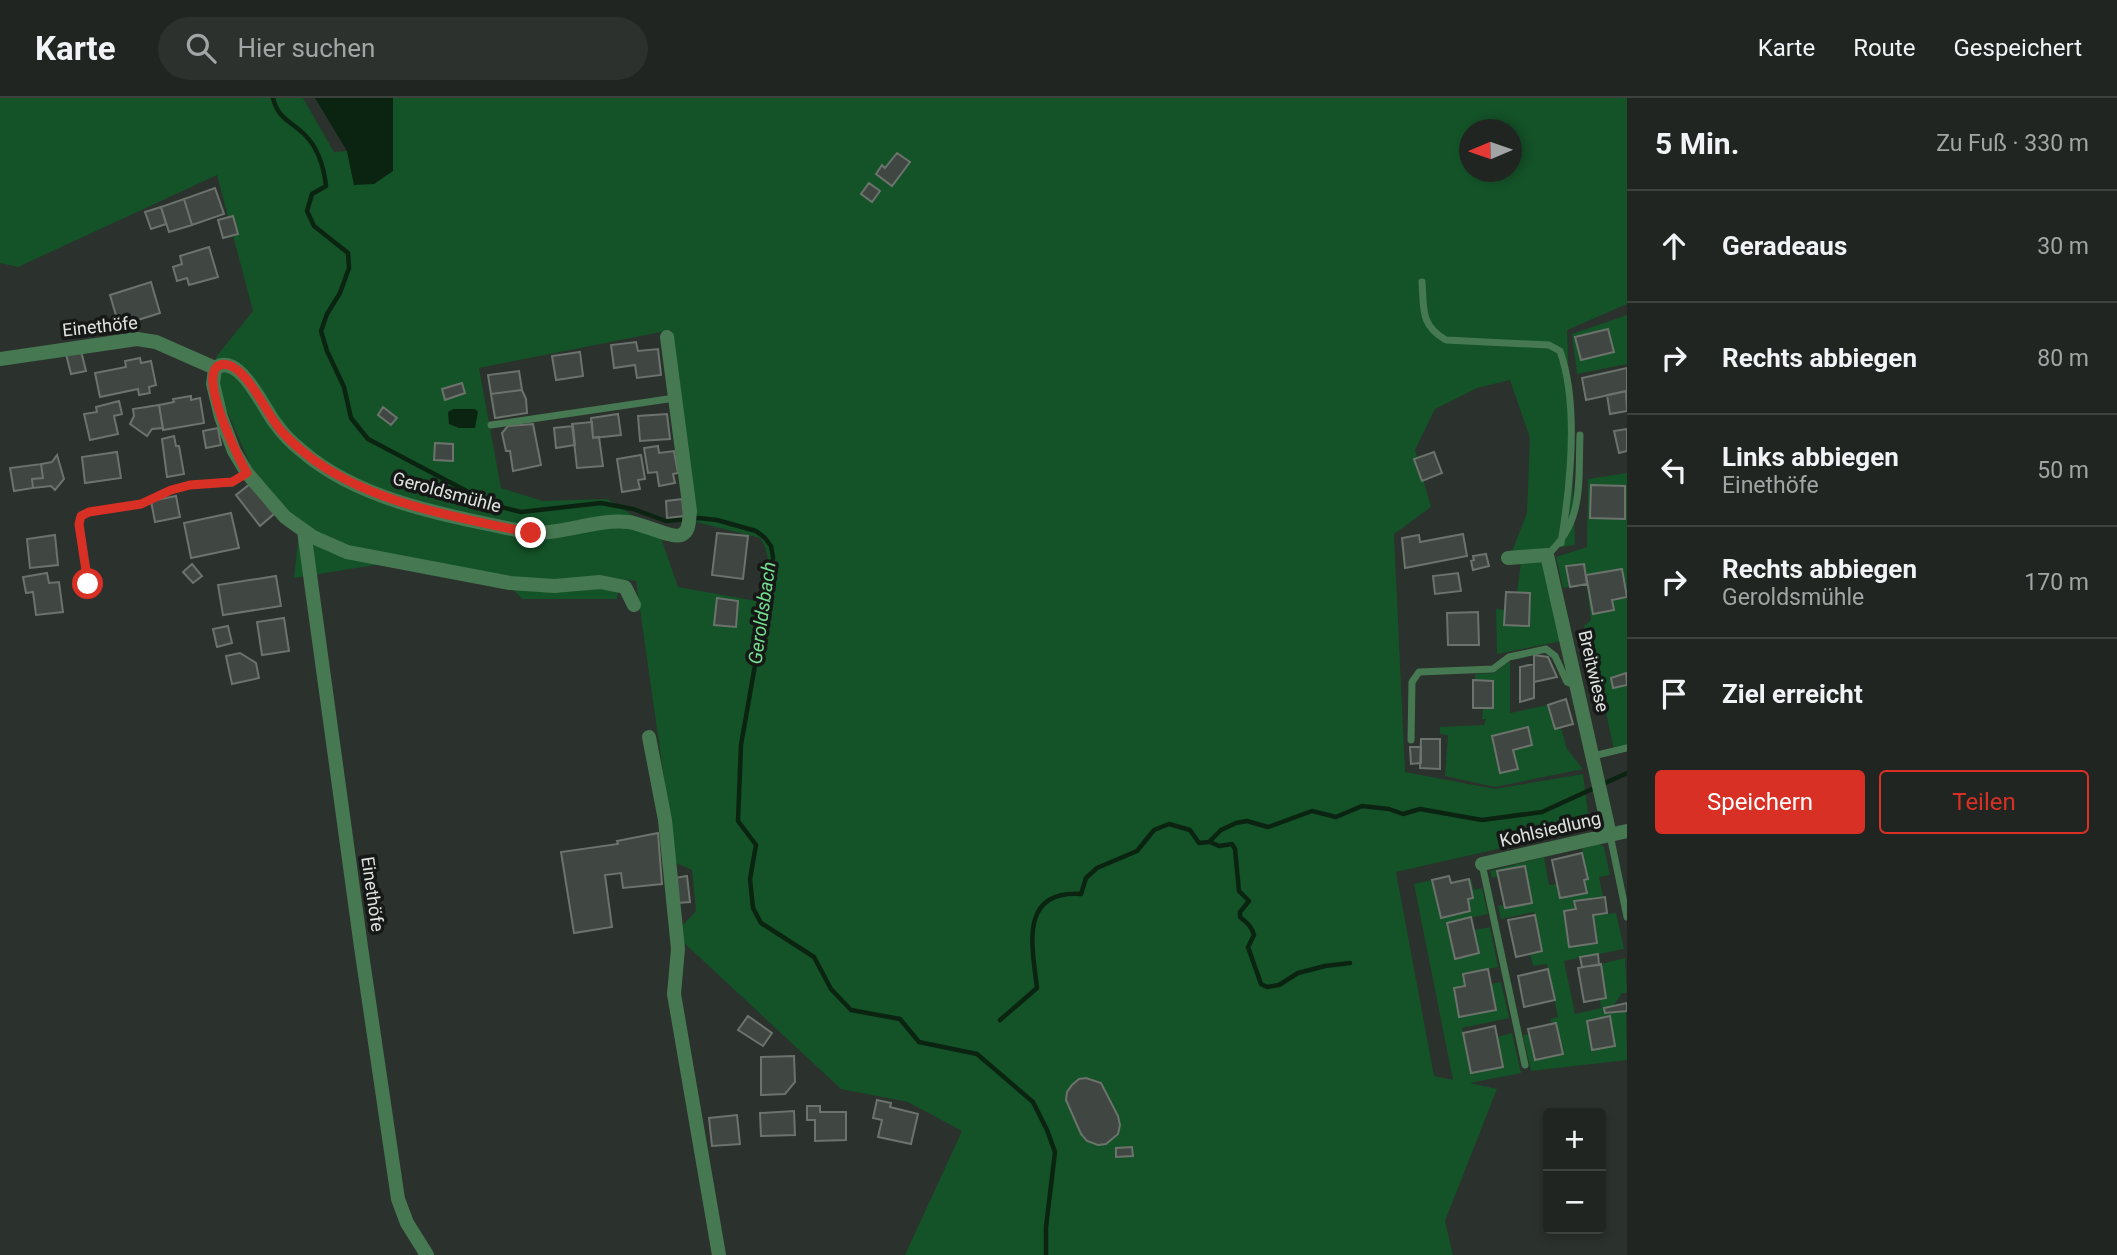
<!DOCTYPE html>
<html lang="de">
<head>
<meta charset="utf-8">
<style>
  :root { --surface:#202521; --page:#2d312e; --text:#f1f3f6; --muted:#a2a5a5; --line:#3d423f; --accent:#d93025 }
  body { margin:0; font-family:Roboto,sans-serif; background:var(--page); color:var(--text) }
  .controls { position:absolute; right:21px; bottom:21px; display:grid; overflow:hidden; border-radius:7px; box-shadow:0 4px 10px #0003 }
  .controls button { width:63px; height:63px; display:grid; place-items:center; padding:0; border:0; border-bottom:2px solid var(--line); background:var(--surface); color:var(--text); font:35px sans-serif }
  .compass { position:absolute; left:1459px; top:21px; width:63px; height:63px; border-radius:50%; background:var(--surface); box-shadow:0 4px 10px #0003; rotate:268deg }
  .stop { position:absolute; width:21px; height:21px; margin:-16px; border:5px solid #d93025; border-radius:50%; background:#fff }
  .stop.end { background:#d93025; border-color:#fff; box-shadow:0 2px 7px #0008 }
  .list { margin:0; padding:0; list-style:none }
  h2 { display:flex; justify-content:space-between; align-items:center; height:91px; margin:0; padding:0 28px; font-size:30px }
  h2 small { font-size:23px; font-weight:400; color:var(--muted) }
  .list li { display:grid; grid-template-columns:46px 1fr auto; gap:21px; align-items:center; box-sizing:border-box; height:112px; padding:0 28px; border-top:2px solid var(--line) }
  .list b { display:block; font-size:26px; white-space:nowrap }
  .list p { margin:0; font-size:23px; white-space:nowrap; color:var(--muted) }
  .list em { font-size:23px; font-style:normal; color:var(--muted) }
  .actions { display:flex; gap:14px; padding:21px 28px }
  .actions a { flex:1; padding:16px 0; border:2px solid var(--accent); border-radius:7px; text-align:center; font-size:24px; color:var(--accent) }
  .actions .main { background:var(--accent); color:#fff }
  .icon { flex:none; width:38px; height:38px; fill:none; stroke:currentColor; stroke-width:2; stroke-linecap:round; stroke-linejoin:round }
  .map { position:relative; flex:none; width:1627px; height:1157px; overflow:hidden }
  header { display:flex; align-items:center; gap:42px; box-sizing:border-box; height:98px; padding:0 35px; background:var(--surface); border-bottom:2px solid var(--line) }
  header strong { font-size:33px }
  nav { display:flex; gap:38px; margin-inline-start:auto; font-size:24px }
  .search { width:490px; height:63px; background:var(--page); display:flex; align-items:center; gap:18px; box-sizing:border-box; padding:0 24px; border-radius:38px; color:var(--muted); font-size:26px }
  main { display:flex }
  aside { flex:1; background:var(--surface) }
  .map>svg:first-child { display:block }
  .green { fill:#145228; fill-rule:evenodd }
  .water { fill:#0b2411 }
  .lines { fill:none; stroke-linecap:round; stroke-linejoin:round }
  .stream { stroke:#0b2411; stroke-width:4.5 }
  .building { fill:#404641; stroke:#6c736d; stroke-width:2 }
  .lane { stroke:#467851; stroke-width:7 }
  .street { stroke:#467851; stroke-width:14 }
  .route { stroke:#d93025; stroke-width:9 }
  .labels { text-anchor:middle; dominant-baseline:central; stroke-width:7; stroke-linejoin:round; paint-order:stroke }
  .street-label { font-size:18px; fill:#dfe3e0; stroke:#151816 }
  .water-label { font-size:19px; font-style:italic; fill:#74de8e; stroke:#151816 }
</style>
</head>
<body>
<header>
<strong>Karte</strong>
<div class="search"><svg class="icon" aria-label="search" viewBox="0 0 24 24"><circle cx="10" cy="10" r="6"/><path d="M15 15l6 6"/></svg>Hier suchen</div>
<nav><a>Karte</a><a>Route</a><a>Gespeichert</a></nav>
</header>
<main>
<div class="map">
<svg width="1627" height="1157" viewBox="0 0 1627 1157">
  <rect width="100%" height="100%" fill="#2b312c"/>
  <path class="green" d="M 0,0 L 303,0 L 334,54 L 347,53 L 354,86 L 393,73 L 393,0 L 1627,0 L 1627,206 L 1567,232 L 1575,447 L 1511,456 L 1527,415 L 1530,340 L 1510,282 L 1477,290 L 1435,311 L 1415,352 L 1431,409 L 1394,436 L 1405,674 L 1495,691 L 1583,676 L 1590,730 L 1396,774 L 1434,978 L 1453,982 L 1414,786 L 1432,782 L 1441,820 L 1470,813 L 1468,801 L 1473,799 L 1469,781 L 1471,781 L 1474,792 L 1482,790 L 1488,816 L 1447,825 L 1455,861 L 1479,855 L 1474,832 L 1490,829 L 1498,869 L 1464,876 L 1465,888 L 1454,890 L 1459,918 L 1495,912 L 1491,886 L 1501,884 L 1509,920 L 1462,930 L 1471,975 L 1503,969 L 1497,939 L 1512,935 L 1521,975 L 1470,985 L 1497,991 L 1445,1123 L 1453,1157 L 905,1157 L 962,1033 L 908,1004 L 841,991 L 682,843 L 682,828 L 696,813 L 692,772 L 676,765 L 636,483 L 619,481 L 617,501 L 522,501 L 513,491 L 388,465 L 294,480 L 299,434 L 252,370 L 216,288 L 216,259 L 253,213 L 217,77 L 18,169 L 0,165 ZM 1470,32 L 1512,32 L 1512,74 L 1470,74 ZM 671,232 L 696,424 L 760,440 C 774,462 767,479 762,504 L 678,489 L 659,434 L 607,401 L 543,403 L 501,390 L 479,270 Z
    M 1627,217 L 1627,266 L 1577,276 L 1572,236 Z
    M 1627,375 L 1627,648 L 1614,652 L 1603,601 L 1592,603 L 1584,528 L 1591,522 L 1584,466 L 1567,468 L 1570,489 L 1563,490 L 1556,459 L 1587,449 L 1588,381 Z
    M 1540,463 L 1543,465 L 1562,543 L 1497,556 L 1496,511 L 1505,512 L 1504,527 L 1529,528 L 1530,495 L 1517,494 L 1521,465 Z
    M 1510,563 L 1510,615 L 1548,607 L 1555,631 L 1561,630 L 1567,651 L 1583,671 L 1495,689 L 1445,678 L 1448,637 L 1440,636 L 1440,629 L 1484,627 L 1486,621 L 1482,621 L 1483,610 L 1493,609 L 1493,583 L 1475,582 L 1475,576 L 1494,575 Z
    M 1599,746 L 1604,749 L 1610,777 L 1599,779 L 1603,799 L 1575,803 L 1576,811 L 1564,813 L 1569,849 L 1597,845 L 1593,817 L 1616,815 L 1624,851 L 1564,863 L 1575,916 L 1601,910 L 1600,901 L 1606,900 L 1601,866 L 1625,860 L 1627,895 L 1622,895 L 1614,907 L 1604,910 L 1614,915 L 1626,913 L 1627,962 L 1531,973 L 1523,937 L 1529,936 L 1535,962 L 1563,956 L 1556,926 L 1552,926 L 1550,921 L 1558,919 L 1547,866 L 1533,868 L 1530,855 L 1542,852 L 1534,814 L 1501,821 L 1498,808 L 1504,807 L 1505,810 L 1532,805 L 1525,768 L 1498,773 L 1498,778 L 1492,780 L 1490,773 L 1544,759 L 1549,787 L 1557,786 L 1560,800 L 1587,795 L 1584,782 L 1588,781 L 1582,751 Z"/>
  <path class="water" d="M 315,0 L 393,0 L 393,73 L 374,86 L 354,87 L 347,53 Z
    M 453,311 L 475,311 L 478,314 L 475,330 L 459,330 L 449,326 L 448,314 Z"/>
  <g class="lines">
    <path class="stream" d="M 273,0 C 278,21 291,23 305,37 C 319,51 324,70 326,88 L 312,96 L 307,113 L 314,128 L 348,155 L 349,170 L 340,195 L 327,216 L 321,233 L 327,253 L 344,289 L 351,320 L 368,341 L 493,407 L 521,414 L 601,405 L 633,411 L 666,423 L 699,420 L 717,422 L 756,433 L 765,440 L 771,448 L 773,459 L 772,470 L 741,647 L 738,723 L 756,747 L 750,781 L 753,810 L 761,825 L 814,859 L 831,891 L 851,912 L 900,921 L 919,944 L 977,956 L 1033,1004 L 1047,1032 L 1055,1054 L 1046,1129 L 1046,1157
      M 1210,744 L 1219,748 L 1232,746 L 1235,751 L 1239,793 L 1249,803 L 1240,814 L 1240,819 C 1247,825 1251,827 1254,837 L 1248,849 L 1261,886 L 1267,889 L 1279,887 L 1298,875 L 1325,868 L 1350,865
      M 1000,922 L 1037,890 C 1032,848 1019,792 1081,796 L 1086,780 L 1097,770 L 1137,753 L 1154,732 L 1169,726 L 1190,732 L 1199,745 L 1209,744 L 1221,732 L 1236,725 L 1247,723 L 1268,729 L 1312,713 L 1336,719 L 1362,708 L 1389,711 L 1403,716 L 1420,711 L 1482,722 L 1542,714 L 1627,675"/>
  </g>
  <path class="building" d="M 897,55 L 910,64 L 892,88 L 876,76 L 882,67 L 885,70 Z
    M 869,85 L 880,93 L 872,104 L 861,96 Z
    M 215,90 L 224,116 L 192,127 L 184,101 Z
    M 184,101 L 192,127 L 169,134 L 161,109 Z
    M 161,109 L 166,126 L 151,131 L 145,114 Z
    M 233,118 L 238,136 L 223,140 L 218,122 Z
    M 209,149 L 218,179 L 189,187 L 187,180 L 177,183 L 173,169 L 182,166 L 180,158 Z
    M 151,184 L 160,215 L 119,228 L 110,197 Z
    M 1608,231 L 1614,254 L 1581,262 L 1575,239 Z
    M 636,244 L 638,253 L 658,251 L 661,277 L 637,280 L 635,267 L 614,270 L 611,247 Z
    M 81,253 L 86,273 L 71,276 L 66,256 Z
    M 580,254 L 583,278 L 556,282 L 552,258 Z
    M 140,260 L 141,265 L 151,263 L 156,287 L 149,289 L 150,295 L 139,297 L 138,291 L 100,299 L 95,275 L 126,269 L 125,263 Z
    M 1627,270 L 1627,293 L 1586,302 L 1582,280 Z
    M 519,273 L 522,292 L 491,296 L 488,277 Z
    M 462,285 L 465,295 L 445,302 L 442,291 Z
    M 522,292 L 526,301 L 527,315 L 495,320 L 491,296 Z
    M 1626,293 L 1627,313 L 1610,316 L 1607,297 Z
    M 191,298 L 191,302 L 200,300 L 204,325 L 163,332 L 159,307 L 174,304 L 173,301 Z
    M 119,303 L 122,316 L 114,318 L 118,336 L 90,342 L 84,316 L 97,314 L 96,309 Z
    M 159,307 L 163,330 L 152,331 L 147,338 L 130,326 L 134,318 L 133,311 Z
    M 383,309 L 397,320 L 391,327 L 378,317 Z
    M 618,316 L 621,337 L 593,340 L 591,320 Z
    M 667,316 L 670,341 L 640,343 L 638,318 Z
    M 592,324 L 593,340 L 599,339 L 603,368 L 577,370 L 572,326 Z
    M 533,326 L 541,367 L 513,373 L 510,353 L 506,353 L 502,335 L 508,328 Z
    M 573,328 L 575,347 L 556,350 L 554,330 Z
    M 218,330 L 221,347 L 206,350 L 203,333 Z
    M 1627,331 L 1627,353 L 1619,355 L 1614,333 Z
    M 174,338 L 176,348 L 179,348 L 184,376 L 167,379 L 162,341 Z
    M 435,345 L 453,346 L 453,363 L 434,362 Z
    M 658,348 L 659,355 L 674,353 L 678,375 L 673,376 L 675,385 L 659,388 L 657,374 L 648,375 L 644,350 Z
    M 117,354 L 121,380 L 85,385 L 82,359 Z
    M 1434,354 L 1442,375 L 1422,383 L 1414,361 Z
    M 57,357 L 64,381 L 55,392 L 51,388 L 33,390 L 32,381 L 43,380 L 41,366 L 52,364 Z
    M 641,357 L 645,381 L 638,382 L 640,391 L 622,394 L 617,361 Z
    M 41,366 L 43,380 L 32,381 L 33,390 L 14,393 L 10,370 Z
    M 250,386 L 274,416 L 260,428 L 236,397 Z
    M 1591,387 L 1625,388 L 1625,421 L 1590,420 Z
    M 176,398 L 180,419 L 155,424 L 151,403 Z
    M 682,401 L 684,418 L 667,420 L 666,403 Z
    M 231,415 L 239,450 L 191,460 L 184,425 Z
    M 717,435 L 748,438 L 743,481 L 712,477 Z
    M 1463,436 L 1467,458 L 1405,470 L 1402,440 L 1419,437 L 1420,444 Z
    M 55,437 L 58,467 L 30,470 L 27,441 Z
    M 1486,456 L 1489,468 L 1473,472 L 1471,463 L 1474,462 L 1473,458 Z
    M 192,466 L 202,478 L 193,485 L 183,474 Z
    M 1584,466 L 1587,486 L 1570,489 L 1566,468 Z
    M 1622,471 L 1627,499 L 1612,502 L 1614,512 L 1593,516 L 1586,477 Z
    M 47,475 L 49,485 L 59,484 L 63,514 L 36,517 L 33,494 L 26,495 L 23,479 Z
    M 1458,475 L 1461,493 L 1435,496 L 1433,478 Z
    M 276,478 L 281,508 L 223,517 L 218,487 Z
    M 1506,494 L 1530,495 L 1529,528 L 1504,527 Z
    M 717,500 L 738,503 L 736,529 L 714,527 Z
    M 1478,514 L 1479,547 L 1448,547 L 1447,515 Z
    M 284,520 L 289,553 L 262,557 L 257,524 Z
    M 228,528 L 232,545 L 217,549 L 213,531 Z
    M 240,555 L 256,565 L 259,580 L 232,586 L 226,558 Z
    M 1534,557 L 1548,559 L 1557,579 L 1534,584 Z
    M 1534,566 L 1534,600 L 1520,604 L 1520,569 Z
    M 1626,575 L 1627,587 L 1613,590 L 1611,580 Z
    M 1473,582 L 1493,583 L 1493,610 L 1473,610 Z
    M 1566,601 L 1573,626 L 1555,631 L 1548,607 Z
    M 1528,629 L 1532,647 L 1513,652 L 1518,671 L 1500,675 L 1492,638 Z
    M 1421,641 L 1440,641 L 1440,671 L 1420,670 Z
    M 1410,649 L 1421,649 L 1421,665 L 1411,666 Z
    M 658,735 L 662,786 L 623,790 L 621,775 L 605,777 L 612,829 L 574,835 L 561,754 L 618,746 L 617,743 Z
    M 1582,755 L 1588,781 L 1584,782 L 1587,795 L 1560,800 L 1552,762 Z
    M 1525,768 L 1532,805 L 1505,810 L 1497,773 Z
    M 687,778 L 690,804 L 678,805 L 675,780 Z
    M 1449,778 L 1451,785 L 1469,781 L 1473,800 L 1468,801 L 1470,813 L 1441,820 L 1432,782 Z
    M 1605,799 L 1607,815 L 1593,817 L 1597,845 L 1569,849 L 1564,813 L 1576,811 L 1574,803 Z
    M 1535,817 L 1542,853 L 1516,859 L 1508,822 Z
    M 1471,819 L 1479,855 L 1455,861 L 1447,825 Z
    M 1598,856 L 1599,867 L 1582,869 L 1580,859 Z
    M 1601,866 L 1606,900 L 1584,904 L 1578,870 Z
    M 1488,871 L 1496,912 L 1459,919 L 1454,890 L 1465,888 L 1463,876 Z
    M 1548,871 L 1555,902 L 1524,909 L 1518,878 Z
    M 1627,905 L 1627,913 L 1605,915 L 1604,910 Z
    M 748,918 L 772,935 L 763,948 L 738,932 Z
    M 1610,918 L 1615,948 L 1592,952 L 1587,923 Z
    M 1556,925 L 1563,956 L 1535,962 L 1528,931 Z
    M 1495,928 L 1503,969 L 1471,975 L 1463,935 Z
    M 794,958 L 795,984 L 785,996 L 761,997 L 761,959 Z
    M 1086,980 L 1101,985 L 1118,1018 L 1120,1027 L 1118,1036 L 1106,1046 L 1098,1047 L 1087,1043 L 1081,1036 L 1066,1002 L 1067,994 L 1072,987 L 1079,981 Z
    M 877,1002 L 891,1005 L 890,1009 L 918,1016 L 911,1046 L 878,1039 L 882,1022 L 873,1020 Z
    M 807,1008 L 820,1008 L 820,1014 L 846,1014 L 846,1042 L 815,1043 L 815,1022 L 807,1022 Z
    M 794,1013 L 795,1037 L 761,1038 L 760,1015 Z
    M 737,1017 L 740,1046 L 712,1048 L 709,1020 Z
    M 1132,1049 L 1133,1058 L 1116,1059 L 1116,1050 Z"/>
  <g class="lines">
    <path class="lane" d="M 1422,184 C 1424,211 1420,227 1446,242 L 1549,247 L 1560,253 C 1579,306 1570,390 1561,445
      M 491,327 L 675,300
      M 1547,457 C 1585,423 1578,383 1580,337
      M 88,486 L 79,426 L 81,418 L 90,414 L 140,406 L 171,392 L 190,387 L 232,385 L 247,375
      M 1411,642 L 1412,584 L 1419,574 L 1493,571 L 1509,559 L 1546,551 L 1555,558 L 1567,584 L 1577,588
      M 1593,658 L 1627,650
      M 1610,737 L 1627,819
      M 1482,766 L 1525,967"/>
    <path class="street" d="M 0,261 L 137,241 L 156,244 L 215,270 L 213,286 L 221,319 L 234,353 L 247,375 L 285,419 L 313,439 L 347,454 L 510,485 L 554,488 L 600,484 L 625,489 L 634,507
      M 215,270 C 240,253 264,312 276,326 C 283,336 292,345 302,353 C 362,405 455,419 531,435 C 564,436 595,421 628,424 C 641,425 673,441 681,437 C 690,434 689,421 690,413 L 667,239
      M 304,433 L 361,849 L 398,1101 L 407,1125 L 427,1157
      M 1508,460 L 1547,457 L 1610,737
      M 649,639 L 665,722 L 678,851 L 674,896 L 719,1157
      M 1482,766 L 1627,733"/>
  </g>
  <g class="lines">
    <path class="route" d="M 88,486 L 79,426 L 81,418 L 89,414 L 141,406 L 171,392 L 190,387 L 232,384 L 247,375 C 239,362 196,275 220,267 C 242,260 265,312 276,326 C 284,338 295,347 306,356 C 367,405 456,419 531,435"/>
  </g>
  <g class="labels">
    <g class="street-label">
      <text transform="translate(100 228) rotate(-6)">Einethöfe</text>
      <text transform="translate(447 394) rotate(15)">Geroldsmühle</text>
      <text transform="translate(1594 573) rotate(77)">Breitwiese</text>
      <text transform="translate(1550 731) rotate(-13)">Kohlsiedlung</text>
      <text transform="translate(373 796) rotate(82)">Einethöfe</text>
    </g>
    <g class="water-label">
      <text transform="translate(762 515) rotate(-82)">Geroldsbach</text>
    </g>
  </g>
</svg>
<div class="controls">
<button>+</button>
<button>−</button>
</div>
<svg class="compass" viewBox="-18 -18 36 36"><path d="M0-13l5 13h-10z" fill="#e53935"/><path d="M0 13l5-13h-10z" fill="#a2a5a5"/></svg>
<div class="stop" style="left:88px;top:486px"></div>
<div class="stop end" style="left:531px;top:435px"></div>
</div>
<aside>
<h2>5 Min.<small>Zu Fuß · 330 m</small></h2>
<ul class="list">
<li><svg class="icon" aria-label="ahead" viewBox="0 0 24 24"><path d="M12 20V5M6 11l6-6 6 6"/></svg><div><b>Geradeaus</b></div><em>30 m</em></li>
<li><svg class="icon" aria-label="right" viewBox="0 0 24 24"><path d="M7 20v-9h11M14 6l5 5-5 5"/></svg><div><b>Rechts abbiegen</b></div><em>80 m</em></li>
<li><svg class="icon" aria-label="left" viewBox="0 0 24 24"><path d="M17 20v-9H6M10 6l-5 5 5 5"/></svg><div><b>Links abbiegen</b><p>Einethöfe</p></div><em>50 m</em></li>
<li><svg class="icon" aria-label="right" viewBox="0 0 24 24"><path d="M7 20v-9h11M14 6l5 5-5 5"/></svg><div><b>Rechts abbiegen</b><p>Geroldsmühle</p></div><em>170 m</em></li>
<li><svg class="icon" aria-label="arrive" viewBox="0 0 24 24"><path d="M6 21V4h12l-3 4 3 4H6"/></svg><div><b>Ziel erreicht</b></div></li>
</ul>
<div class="actions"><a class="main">Speichern</a><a>Teilen</a></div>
</aside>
</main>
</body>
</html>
